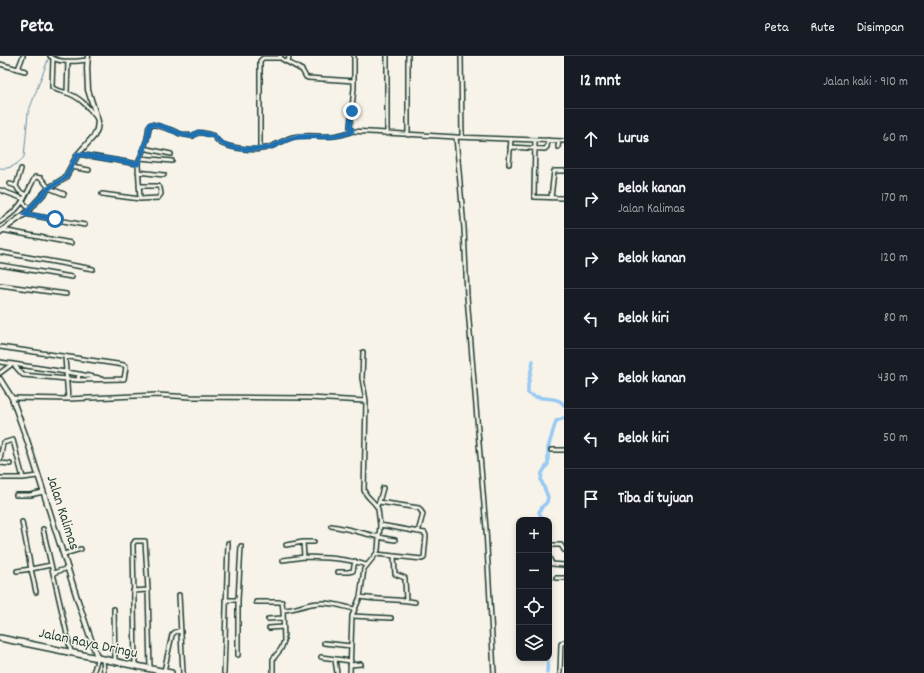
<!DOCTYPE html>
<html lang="id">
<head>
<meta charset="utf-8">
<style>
  :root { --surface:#171b24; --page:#242831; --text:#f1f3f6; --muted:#9ea1a6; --line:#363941 }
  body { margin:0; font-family:Dekko,sans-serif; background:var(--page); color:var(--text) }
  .controls { position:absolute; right:12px; bottom:12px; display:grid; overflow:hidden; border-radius:8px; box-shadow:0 2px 6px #0003 }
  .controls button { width:36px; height:36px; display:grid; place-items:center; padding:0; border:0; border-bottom:1px solid var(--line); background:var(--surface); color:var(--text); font:20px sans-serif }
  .stop { position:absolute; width:12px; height:12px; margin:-9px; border:3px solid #1f6fb2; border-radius:50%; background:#fff }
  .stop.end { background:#1f6fb2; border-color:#fff; box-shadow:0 1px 4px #0008 }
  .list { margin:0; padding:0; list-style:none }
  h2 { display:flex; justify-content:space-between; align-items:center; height:52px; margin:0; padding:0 16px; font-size:17px }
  h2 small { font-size:13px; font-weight:400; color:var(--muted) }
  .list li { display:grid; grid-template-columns:26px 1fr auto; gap:12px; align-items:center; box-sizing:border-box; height:60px; padding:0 16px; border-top:1px solid var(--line) }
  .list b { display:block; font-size:15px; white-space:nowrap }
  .list p { margin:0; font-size:13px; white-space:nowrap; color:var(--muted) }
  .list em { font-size:13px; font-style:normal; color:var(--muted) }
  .icon { flex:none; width:22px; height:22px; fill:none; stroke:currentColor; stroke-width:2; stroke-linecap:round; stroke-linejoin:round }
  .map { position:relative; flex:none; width:564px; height:617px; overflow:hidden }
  header { display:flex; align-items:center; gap:24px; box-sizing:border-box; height:56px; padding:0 20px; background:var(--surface); border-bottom:1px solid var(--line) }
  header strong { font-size:19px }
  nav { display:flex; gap:22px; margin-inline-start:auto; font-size:14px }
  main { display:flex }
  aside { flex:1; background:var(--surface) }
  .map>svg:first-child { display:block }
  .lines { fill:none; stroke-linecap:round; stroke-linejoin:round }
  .stream { stroke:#6791a7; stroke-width:1 }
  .canal { stroke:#97c9f3; stroke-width:3.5 }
  .minor-casing { stroke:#1f3d34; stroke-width:6 }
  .tertiary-casing { stroke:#1f3d34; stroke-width:7 }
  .trunk-casing { stroke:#1f3d34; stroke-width:8 }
  .minor { stroke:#f7f3e8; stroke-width:3 }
  .tertiary { stroke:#f7f3e8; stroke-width:4 }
  .trunk { stroke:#f7f3e8; stroke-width:5 }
  .route { stroke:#1f6fb2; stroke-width:5 }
  .labels { text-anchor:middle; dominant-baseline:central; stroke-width:3; stroke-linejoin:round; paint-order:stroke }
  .street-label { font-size:15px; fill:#1f3d34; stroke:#f7f3e8 }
</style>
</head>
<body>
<header>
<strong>Peta</strong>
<nav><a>Peta</a><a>Rute</a><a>Disimpan</a></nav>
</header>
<main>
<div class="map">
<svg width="564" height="617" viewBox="0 0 564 617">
  <rect width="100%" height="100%" fill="#f7f3e8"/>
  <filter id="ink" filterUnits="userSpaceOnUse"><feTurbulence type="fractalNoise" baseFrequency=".025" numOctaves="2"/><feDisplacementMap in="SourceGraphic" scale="8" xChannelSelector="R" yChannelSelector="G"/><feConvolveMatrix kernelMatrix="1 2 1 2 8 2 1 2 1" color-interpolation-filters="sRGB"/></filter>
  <g filter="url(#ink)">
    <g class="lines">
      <path class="stream" d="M 0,112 C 10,114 18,108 24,101 L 28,57 L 49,1"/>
      <path class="canal" d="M 533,305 L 528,329 L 528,337 C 538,346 556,338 564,349
        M 543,464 L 539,456 L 542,451 L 547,446 L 548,441 L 541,424 L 542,417 L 548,408 L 548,392 L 556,365 L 564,362
        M 549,533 L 549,584
        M 547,617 L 548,602"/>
      <defs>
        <path id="minor" d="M 50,0 C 59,8 76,5 87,4
          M 280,0 L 282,3 L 302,14 L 306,21 L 308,22 L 354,25
          M 354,0 L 354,32 L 350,71 L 352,75 L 456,81 L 564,85
          M 387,0 L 387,78
          M 461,0 L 462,81
          M 53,2 L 52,31 C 56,35 62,35 67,37 C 80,41 88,51 96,61
          M 281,2 L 263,2 L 260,5 L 260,93 C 272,93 282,84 293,81 C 313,77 330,85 352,75
          M 288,6 L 289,0
          M 0,8 L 18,13 L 23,0
          M 18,13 L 25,15
          M 67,36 L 68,5
          M 408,79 L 408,0
          M 456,81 L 464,172 L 467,240 L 486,473 L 494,617
          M 535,84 L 534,141 L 564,142
          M 510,91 L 545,93 L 547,91 L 548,84
          M 558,91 L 559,85
          M 143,92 L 171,98
          M 78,98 L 138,108 L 147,83 L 149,70 L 152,68 L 175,75 L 180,78 L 193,80 C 199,74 207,78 214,80 C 216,82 217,85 220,87 C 227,91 252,95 260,93
          M 140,102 L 172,105
          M 509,108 L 511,83
          M 71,111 L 89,114
          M 21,113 L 16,130 L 19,135 L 26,139
          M 138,116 L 164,119
          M 10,128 L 16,130
          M 139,130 L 158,130 L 160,132 L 161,138 L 158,142 L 140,143
          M 0,134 L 24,143
          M 102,138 L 140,143 L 138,108
          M 551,142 L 554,115 L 564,115
          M 23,146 L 29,153
          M 25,158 L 85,169
          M 0,166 C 22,152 24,143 35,121 L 41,122 L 49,132 L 64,138
          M 2,174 L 71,187
          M 0,196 L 93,213
          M 0,209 L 72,221
          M 0,229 L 66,238
          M 0,291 L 124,309 L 126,311 L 124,323 L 78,324 L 23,319 L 14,309
          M 363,296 L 362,322 L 366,345
          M 65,301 L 68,343
          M 0,306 L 79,318 L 78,324
          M 0,317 L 12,308
          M 79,318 L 99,322
          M 12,342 L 68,343 L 157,339 L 191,341 L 309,342 L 366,345 L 364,434 C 366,442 375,445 378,453 L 380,469 L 378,494 L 376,498 L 364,513 L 360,541 L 352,560 L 350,617
          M 551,394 L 564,394
          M 0,404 L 3,387 L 13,384 L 23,422 L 37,420
          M 0,407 L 10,408
          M 0,422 L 23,422
          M 16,439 L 30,439 L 43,436
          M 379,446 L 383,432
          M 377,449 L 379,446 L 419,452 L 423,458 L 418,476
          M 331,470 C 353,473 373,481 395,484
          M 43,473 L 53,517
          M 314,486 L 303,486 L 304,501 C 326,502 346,502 366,509
          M 286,489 L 303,486
          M 549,489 L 561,489 L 564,494
          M 64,498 L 81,493
          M 376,498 L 422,503 L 424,502 L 426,480 L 425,477 L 380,469
          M 394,500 L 395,518 L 405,522 L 405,524 L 406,544
          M 549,501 L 552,508 L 564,509
          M 283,504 L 304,501
          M 68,512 L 53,517 L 71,596
          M 17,515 L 31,513 L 22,466
          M 338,516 L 348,516 L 353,515 L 355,505
          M 556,522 L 564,522
          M 133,535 L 148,534
          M 36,536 L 31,513 L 51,509
          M 179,539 L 183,617
          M 360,541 C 378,544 397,543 415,546
          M 225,544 L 238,544
          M 256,546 L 282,546 L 283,554
          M 114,553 L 115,605
          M 352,560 L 391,562
          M 268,563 L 283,562
          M 269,572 L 283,571
          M 324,587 L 351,590
          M 238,599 L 238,544 L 241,490
          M 321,601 L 351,605
          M 103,602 L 104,617
          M 335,604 L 337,617
          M 135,609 L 133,488 L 135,485 L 145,485 L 148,534 L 150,613
          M 350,609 L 361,608
          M 164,615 L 172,579 L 175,576 L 181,574
          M 93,617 L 96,608 L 97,602
          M 224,617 L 228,487
          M 273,617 L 273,603 L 281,593 L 284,585 L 283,554 C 293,554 301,550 311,548 C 326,545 339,549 354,553
          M 560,617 L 561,588 L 564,586"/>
        <path id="tertiary" d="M 0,176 L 25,158 L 49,132 L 65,122 L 78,98 L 94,80 L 97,73 L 98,65 L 88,34 L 87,12 L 88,0
          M 0,323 L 12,342 L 27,384 L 78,545 L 97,601"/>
        <path id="trunk" d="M 0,582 L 171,617"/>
      </defs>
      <use href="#minor" class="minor-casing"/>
      <use href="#tertiary" class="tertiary-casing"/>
      <use href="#trunk" class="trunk-casing"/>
      <use href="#minor" class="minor"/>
      <use href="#tertiary" class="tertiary"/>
      <use href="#trunk" class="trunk"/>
    </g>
  </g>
  <g class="lines" filter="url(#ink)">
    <path class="route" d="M 55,163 L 25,158 L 49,132 L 65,122 L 78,98 L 138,108 L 147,83 L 150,68 C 165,68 177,80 193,80 L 198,76 L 214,80 C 216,82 217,84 220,86 C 231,94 259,95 271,91 C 279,88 287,82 297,81 C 316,79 333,84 352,75 L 350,71 L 352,55"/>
  </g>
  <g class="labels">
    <g class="street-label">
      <text transform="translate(62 457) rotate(72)">Jalan Kalimas</text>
      <text transform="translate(88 588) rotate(12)">Jalan Raya Dringu</text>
    </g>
  </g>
</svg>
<div class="controls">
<button>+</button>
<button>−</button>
<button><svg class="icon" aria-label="locate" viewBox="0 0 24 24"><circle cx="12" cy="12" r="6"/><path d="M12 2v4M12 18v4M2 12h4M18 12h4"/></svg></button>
<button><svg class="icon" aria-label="layers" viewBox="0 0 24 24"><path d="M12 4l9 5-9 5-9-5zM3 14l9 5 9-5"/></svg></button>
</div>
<div class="stop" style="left:55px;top:163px"></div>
<div class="stop end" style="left:352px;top:55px"></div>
</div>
<aside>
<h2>12 mnt<small>Jalan kaki · 910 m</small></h2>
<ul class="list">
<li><svg class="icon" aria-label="ahead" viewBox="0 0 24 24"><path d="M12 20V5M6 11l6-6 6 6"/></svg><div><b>Lurus</b></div><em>60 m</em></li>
<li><svg class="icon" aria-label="right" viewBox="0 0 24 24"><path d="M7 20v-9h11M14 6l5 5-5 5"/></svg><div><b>Belok kanan</b><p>Jalan Kalimas</p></div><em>170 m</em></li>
<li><svg class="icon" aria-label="right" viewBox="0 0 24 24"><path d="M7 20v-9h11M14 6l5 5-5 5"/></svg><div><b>Belok kanan</b></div><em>120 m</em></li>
<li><svg class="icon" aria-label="left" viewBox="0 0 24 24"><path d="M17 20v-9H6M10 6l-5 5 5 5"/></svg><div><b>Belok kiri</b></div><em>80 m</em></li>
<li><svg class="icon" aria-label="right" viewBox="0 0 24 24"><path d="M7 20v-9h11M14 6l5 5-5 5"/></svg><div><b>Belok kanan</b></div><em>430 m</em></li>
<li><svg class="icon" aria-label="left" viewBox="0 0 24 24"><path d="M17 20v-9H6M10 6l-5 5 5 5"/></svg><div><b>Belok kiri</b></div><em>50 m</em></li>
<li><svg class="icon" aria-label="arrive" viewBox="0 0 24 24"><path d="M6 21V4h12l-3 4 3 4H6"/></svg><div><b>Tiba di tujuan</b></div></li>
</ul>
</aside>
</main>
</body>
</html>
